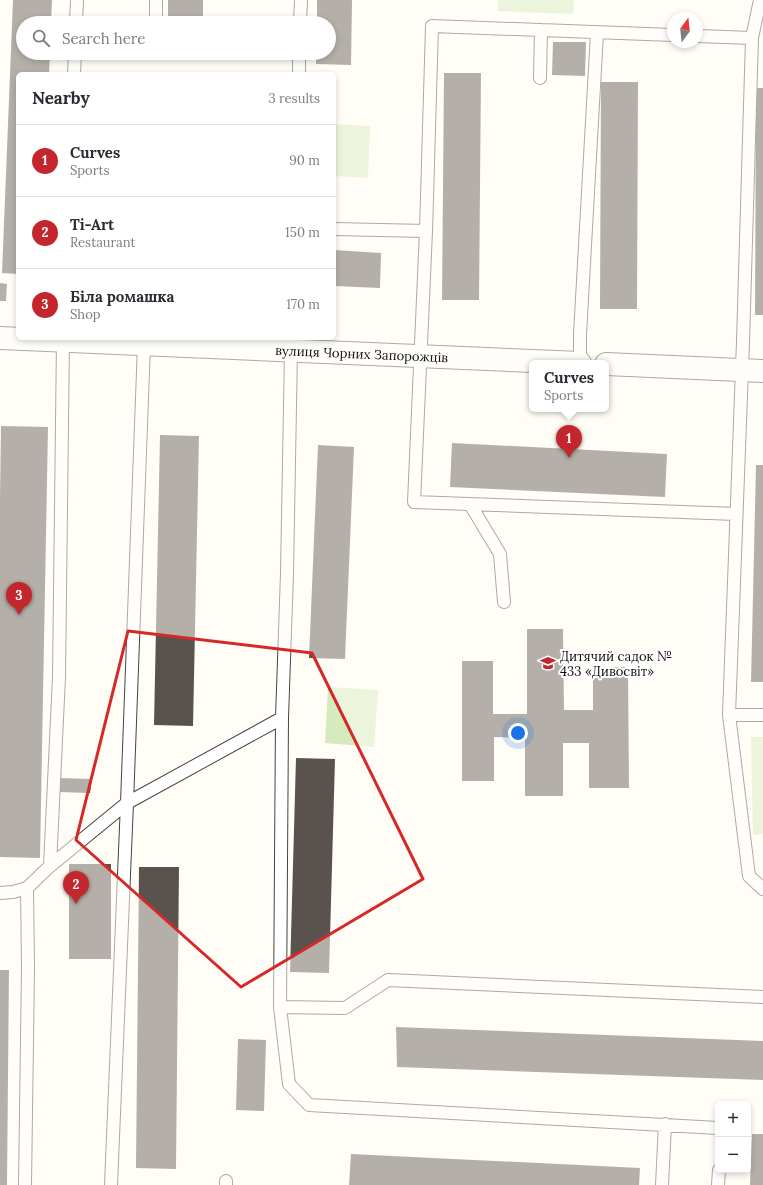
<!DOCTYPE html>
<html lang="en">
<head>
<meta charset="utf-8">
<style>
  :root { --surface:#fff; --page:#f7f7f7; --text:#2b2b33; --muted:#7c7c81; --line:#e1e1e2; --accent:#c4262e }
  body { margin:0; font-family:Lora,serif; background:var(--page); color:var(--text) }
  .controls { position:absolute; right:12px; bottom:12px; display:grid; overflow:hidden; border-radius:6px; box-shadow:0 2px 6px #0003 }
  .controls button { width:36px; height:36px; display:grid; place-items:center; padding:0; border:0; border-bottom:1px solid var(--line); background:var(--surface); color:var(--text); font:20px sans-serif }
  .compass { position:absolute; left:667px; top:12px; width:36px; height:36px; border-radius:50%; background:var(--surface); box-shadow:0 2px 6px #0003; rotate:15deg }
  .you { position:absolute; left:518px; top:733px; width:14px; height:14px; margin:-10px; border:3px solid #fff; border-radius:50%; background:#1a73e8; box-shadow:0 0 0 6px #1a73e833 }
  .badge { display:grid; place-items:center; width:26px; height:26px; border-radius:50%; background:var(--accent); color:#fff; font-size:13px; font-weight:700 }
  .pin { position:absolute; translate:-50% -33px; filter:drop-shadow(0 1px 2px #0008) }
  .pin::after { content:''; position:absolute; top:21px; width:14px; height:12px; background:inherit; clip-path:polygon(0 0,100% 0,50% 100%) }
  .popup { position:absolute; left:529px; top:360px; width:80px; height:52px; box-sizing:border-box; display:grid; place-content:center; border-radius:6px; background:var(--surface); filter:drop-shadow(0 1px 3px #0005); font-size:13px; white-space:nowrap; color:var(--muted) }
  .popup b { font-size:15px; color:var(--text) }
  .popup::after { content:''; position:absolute; left:50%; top:100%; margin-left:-8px; border:8px solid transparent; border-top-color:var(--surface) }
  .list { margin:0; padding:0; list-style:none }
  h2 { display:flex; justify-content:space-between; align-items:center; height:52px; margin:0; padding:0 16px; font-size:17px }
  h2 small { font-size:13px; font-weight:400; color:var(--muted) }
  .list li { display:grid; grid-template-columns:26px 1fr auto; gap:12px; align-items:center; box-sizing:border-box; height:72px; padding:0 16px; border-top:1px solid var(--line) }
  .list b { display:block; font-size:15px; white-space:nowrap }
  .list p { margin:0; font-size:13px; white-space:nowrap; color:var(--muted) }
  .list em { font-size:13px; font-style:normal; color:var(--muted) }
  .icon { flex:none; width:22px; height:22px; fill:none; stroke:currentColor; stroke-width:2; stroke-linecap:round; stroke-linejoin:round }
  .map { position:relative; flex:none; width:763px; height:1185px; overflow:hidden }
  .search { position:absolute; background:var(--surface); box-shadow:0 2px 6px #0003; left:16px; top:16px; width:320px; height:44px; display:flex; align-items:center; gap:10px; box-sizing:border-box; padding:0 14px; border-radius:22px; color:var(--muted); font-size:15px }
  .panel { position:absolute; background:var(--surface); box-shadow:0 2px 6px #0003; left:16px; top:72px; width:320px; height:268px; border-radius:6px }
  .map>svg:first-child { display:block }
  .green { fill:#d5ebbd }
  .building { fill:#5a524d }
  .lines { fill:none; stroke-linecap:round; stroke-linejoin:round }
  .service-casing { stroke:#444; stroke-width:14 }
  .minor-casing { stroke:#444; stroke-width:24 }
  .service { stroke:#fff; stroke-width:12 }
  .minor { stroke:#fff; stroke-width:22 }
  .marked { fill:none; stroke:#d62828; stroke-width:3; stroke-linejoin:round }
  .labels { text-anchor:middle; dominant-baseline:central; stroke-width:4; stroke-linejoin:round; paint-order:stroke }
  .street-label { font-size:13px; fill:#111; stroke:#fff }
  .poi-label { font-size:13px; fill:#111; stroke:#fff; text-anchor:start }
</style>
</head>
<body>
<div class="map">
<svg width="763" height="1185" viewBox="0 0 763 1185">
  <rect width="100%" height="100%" fill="#fffdf5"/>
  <path class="green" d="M 498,0 L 574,0 L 573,14 L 498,11 Z
    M 334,124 L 370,126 L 368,178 L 334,176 Z
    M 328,687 L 378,690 L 374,747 L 325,743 Z
    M 751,737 L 763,737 L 763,834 L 753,835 Z"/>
  <path class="building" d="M 13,0 L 52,0 L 51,23 L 23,23 L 23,53 L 50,53 L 49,74 L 18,74 L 18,274 L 2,273 Z
    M 168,0 L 203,0 L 203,23 L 168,23 Z
    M 317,0 L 352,0 L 351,65 L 316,64 L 316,53 L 329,53 L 329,23 L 317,23 Z
    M 553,42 L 586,42 L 585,76 L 552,75 Z
    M 444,73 L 481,73 L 479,300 L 442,300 Z
    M 601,82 L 638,82 L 637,309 L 600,309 Z
    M 756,88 L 763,88 L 763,315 L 755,315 Z
    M 334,250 L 381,253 L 380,288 L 334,286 Z
    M 0,283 L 7,284 L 6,301 L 0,301 Z
    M 1,426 L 48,427 L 40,858 L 0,857 L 0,498 Z
    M 160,435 L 199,436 L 193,726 L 154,725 Z
    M 452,443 L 667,454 L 665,497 L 450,487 Z
    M 318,445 L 354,447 L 345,659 L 309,658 Z
    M 756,465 L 763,465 L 763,682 L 751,682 Z
    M 527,629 L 563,629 L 564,710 L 593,710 L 593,667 L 628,667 L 629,788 L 589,788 L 589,743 L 563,743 L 563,796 L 525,796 L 525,738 L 494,737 L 494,781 L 462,781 L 462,661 L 493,661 L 493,714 L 527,714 Z
    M 296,758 L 335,759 L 329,973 L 290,972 Z
    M 59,778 L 92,779 L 90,793 L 58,792 Z
    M 69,864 L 111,864 L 111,959 L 69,959 Z
    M 139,867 L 179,867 L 176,1169 L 136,1168 Z
    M 0,970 L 9,970 L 7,1185 L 0,1185 Z
    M 396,1027 L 763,1041 L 763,1080 L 397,1067 Z
    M 238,1039 L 266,1040 L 264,1111 L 236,1110 Z
    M 752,1134 L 763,1134 L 763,1185 L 750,1185 Z
    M 351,1154 L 640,1168 L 639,1185 L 349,1185 Z"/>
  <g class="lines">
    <defs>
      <path id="service" d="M 760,0 L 752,38 L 743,342 L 729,715 L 749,876 L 763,889
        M 76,23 L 77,0
        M 156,23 L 156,0
        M 300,23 L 301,0
        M 673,35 L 432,26 L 426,231 L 414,502 L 736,514
        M 697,36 L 752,38
        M 74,74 L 75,53
        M 299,74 L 299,53
        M 540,78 L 541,30
        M 334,229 L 426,231
        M 291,350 L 287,573 L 282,718 L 280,1007 L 289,1084 L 309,1105 L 718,1128
        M 580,363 L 580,334 L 597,33
        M 470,504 L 500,554 L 504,602
        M 729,715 L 763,715
        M 50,866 L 59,677 L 63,338
        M 0,893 L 13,892 L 27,888 L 50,866 L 127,803 L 282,718
        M 280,1007 L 345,1008 L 388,980 L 763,997
        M 25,1185 L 28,967 L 27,888
        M 111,1185 L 127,803 L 144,344
        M 226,1185 L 226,1181
        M 662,1185 L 665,1124
        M 718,1185 L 719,1170"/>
      <g id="minor">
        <path id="s1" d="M 0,338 L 580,363"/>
        <path d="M 606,364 L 763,371"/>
      </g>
    </defs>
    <use href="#service" class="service-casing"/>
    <use href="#minor" class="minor-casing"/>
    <use href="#service" class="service"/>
    <use href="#minor" class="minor"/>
  </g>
  <path d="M0 0H763V1185H0ZM 128,631 L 312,653 L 423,879 L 241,987 L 76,840 Z" fill="#fffdf5" fill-opacity=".55" fill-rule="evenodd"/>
  <path class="marked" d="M 128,631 L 312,653 L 423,879 L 241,987 L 76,840 Z"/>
  <defs>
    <symbol id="school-bare" viewBox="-9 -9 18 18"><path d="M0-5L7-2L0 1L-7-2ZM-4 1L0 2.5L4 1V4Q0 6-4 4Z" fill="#c4262e" stroke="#fff" stroke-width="2.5" paint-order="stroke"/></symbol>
  </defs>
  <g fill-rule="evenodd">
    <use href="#school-bare" x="537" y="652" width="22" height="22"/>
  </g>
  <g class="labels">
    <g class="street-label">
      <text stroke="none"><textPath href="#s1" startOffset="362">вулиця Чорних Запорожців</textPath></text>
    </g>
    <g class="poi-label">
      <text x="560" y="656">Дитячий садок №<tspan x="560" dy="15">433 «Дивосвіт»</tspan></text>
    </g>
  </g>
</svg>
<div class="controls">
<button>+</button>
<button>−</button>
</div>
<svg class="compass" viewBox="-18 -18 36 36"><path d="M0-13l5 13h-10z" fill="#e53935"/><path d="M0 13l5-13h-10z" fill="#7c7c81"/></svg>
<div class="you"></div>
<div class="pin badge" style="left:569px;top:458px">1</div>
<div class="popup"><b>Curves</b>Sports</div>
<div class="pin badge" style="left:76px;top:904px">2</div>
<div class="pin badge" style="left:19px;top:615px">3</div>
<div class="search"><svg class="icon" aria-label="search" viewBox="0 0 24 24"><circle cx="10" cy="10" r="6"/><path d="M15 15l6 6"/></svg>Search here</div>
<section class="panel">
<h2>Nearby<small>3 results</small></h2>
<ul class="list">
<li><span class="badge">1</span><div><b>Curves</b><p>Sports</p></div><em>90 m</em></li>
<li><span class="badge">2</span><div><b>Ti-Art</b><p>Restaurant</p></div><em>150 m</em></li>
<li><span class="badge">3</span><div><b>Біла ромашка</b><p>Shop</p></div><em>170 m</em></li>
</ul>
</section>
</div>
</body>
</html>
